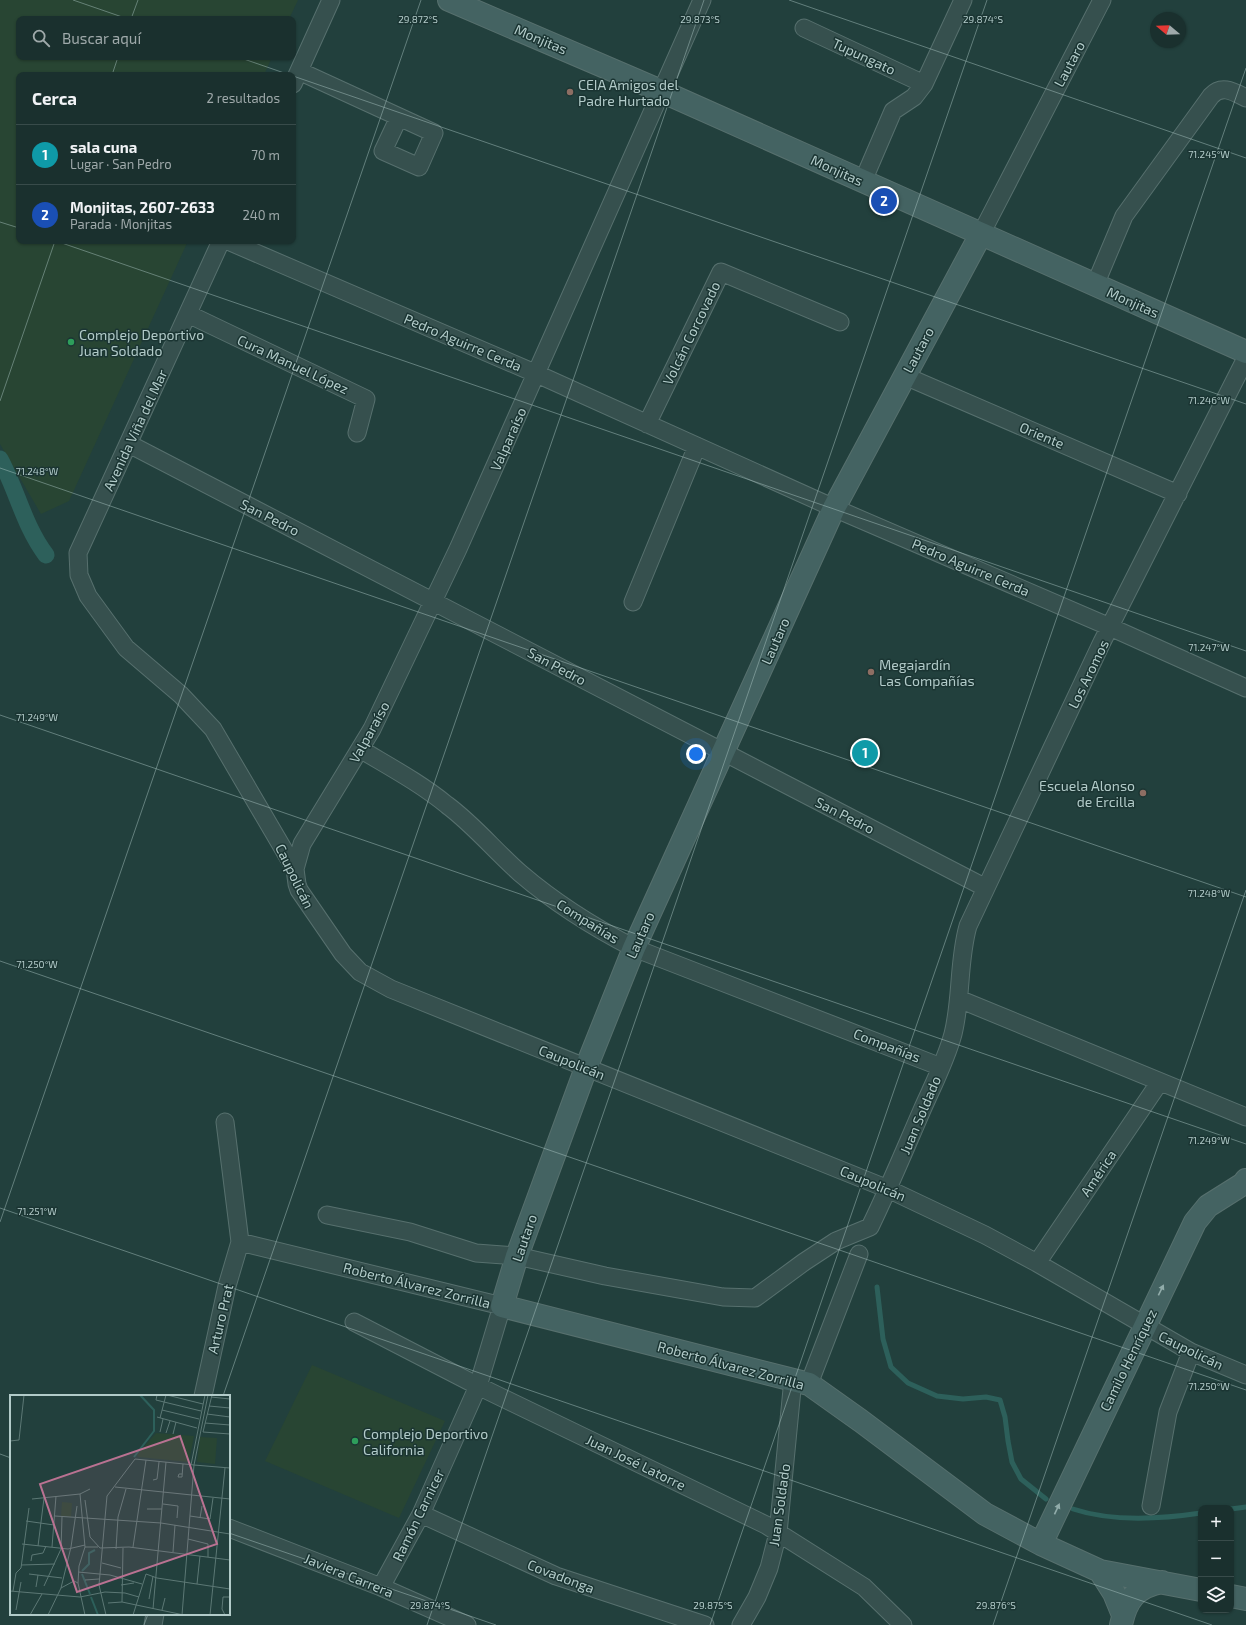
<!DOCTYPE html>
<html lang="es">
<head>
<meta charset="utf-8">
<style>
  :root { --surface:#1a302e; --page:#233836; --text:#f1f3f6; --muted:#9fa9aa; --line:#384b4a; --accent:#83fff7 }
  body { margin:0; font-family:"Exo 2",sans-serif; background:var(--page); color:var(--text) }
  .controls { position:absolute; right:12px; bottom:12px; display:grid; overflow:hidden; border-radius:8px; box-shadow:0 1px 3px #0004 }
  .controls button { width:36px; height:36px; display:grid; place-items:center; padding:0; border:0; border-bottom:1px solid var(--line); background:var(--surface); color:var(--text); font:20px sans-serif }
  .compass { position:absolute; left:1150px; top:12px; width:36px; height:36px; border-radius:50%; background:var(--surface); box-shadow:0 1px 3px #0004; rotate:289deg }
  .you { position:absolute; left:696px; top:754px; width:14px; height:14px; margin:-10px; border:3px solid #fff; border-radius:50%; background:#1a73e8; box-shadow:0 0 0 6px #1a73e833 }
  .badge { display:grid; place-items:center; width:26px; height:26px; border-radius:50%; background:var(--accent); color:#fff; font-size:13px; font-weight:700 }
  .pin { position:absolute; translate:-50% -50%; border:2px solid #fff; box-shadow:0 1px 4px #0006 }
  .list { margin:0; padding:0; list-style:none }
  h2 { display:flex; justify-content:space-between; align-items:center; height:52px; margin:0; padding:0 16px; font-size:17px }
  h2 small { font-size:13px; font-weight:400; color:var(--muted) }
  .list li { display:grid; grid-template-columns:26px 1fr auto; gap:12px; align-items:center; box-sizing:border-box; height:60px; padding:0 16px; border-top:1px solid var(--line) }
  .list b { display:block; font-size:15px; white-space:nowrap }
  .list p { margin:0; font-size:13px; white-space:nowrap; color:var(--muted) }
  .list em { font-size:13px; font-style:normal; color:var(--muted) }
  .icon { flex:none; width:22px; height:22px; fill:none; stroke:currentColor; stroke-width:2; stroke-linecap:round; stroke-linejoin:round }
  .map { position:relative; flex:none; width:1246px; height:1625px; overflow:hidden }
  .search { position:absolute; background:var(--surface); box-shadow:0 1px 3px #0004; left:16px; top:16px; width:280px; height:44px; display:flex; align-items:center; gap:10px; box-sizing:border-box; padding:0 14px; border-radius:8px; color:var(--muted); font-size:15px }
  .panel { position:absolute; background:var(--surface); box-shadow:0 1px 3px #0004; left:16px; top:72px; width:280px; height:172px; border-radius:8px }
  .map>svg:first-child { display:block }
  .green { fill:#284533 }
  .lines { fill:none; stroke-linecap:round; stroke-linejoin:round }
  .stream { stroke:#2d605b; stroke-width:5 }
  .canal { stroke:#2d605b; stroke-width:17 }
  .street-casing { stroke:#57706e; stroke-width:19 }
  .secondary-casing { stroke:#57706e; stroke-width:24 }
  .street { stroke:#36504e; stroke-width:17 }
  .secondary { stroke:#446362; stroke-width:22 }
  .oneway { fill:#91acaa }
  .ticks { fill:none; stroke:#b2cbc9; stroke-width:1; stroke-opacity:0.45 }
  .education-dot { fill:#8d6e63; stroke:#1b3533; stroke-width:1.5 }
  .leisure-dot { fill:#2e9e5b; stroke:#1b3533; stroke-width:1.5 }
  .labels { text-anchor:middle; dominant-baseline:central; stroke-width:3; stroke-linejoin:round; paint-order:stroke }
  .street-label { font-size:14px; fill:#b2cbc9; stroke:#1b3533 }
  .poi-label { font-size:14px; fill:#b2cbc9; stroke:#1b3533; text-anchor:start }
  .inset-river { fill:none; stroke:#2d605b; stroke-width:2 }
  .inset-road { fill:none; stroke:#5c7875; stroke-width:1 }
  .view { fill:#ba7292; fill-opacity:0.15; stroke:#ba7292; stroke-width:2 }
  .inset-edge { fill:none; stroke:#b2cbc9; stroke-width:2 }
  .ticks-label { font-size:10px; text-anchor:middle; fill:#b2cbc9; stroke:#1b3533; stroke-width:3; stroke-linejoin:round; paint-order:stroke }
</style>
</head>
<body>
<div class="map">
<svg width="1246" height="1625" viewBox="0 0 1246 1625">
  <rect width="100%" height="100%" fill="#22403d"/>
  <path class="green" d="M 0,0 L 298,0 L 289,19 L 19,19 L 19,57 L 272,57 L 264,75 L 19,75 L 19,241 L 188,241 L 69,501 L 41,514 L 0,444 Z
    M 312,1365 L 445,1421 L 399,1518 L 265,1461 Z"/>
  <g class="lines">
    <path class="stream" d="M 877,1287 L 883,1339 L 891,1367 L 908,1383 L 937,1396 L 963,1399 L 986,1397 L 1000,1400 L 1005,1417 L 1008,1441 L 1012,1462 L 1021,1479 L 1046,1499
      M 1073,1509 C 1112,1522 1161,1519 1201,1513
      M 1231,1509 L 1246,1507"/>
    <path class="canal" d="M 0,459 C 17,490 24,526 46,555"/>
    <defs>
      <path id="street" d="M 804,28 L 924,84
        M 299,71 L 434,133 L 419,167 L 383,151 L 399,117
        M 293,84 L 331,0
        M 863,181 L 893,111 L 914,97 L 924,84 L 963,0
        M 981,234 L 1102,0
        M 221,241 L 78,553 L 79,575 L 88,596 L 126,648 L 181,695 L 213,729 L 295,869 L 297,884 L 299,890 L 343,954 L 360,972 L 391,989 L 888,1189 L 985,1235 L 1037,1263 L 1191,1352 L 1246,1375
        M 228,241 L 537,374 L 834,508 L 1110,627 L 1246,688
        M 1095,285 L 1124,216 L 1211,96 C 1222,84 1234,92 1246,98
        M 188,314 L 366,399 L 357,433
        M 905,376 L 1178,494
        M 647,424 L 721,272 L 840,322
        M 129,444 L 986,888
        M 633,602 L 697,446
        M 360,749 C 390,767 420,783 447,805 C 474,825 495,851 520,873 C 555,903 593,927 634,948 L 941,1067
        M 295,869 L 302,844 L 372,729 L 458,549 L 702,0
        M 959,999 L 1246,1117
        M 327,1215 L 410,1232 L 476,1253 L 517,1256 L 605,1276 L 723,1297 L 755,1298 L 804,1262 L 836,1241 L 870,1227 C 889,1188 905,1149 922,1110 C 933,1085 946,1060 953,1034 C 962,998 958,961 968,926 L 1102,642 L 1246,358
        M 240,1242 L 502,1306 L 478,1386 L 421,1514 L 381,1587
        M 1037,1263 L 1159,1083
        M 354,1322 L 478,1386 L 766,1525 L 864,1587 L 903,1625
        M 809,1384 L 859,1254
        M 203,1396 L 227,1286 L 240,1242 L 225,1122
        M 1151,1506 L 1168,1412 L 1191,1352
        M 421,1514 L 556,1576 L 705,1625
        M 229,1528 L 381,1587 L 467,1625
        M 153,1625 L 155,1614
        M 741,1625 L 757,1597 L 769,1568 L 778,1533 L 793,1379"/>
      <path id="secondary" d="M 449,0 L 661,91 L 1246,352
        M 981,234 L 834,508 L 634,948 L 586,1068 L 517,1256 L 502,1306 L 809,1384 L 861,1421 L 985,1514 L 1041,1544 L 1100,1571 L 1201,1590
        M 1041,1544 L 1195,1222 L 1208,1206 L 1243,1184 L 1246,1180
        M 1100,1571 L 1114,1593 L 1123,1615
        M 1231,1596 L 1246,1599
        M 1121,1625 C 1126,1600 1136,1587 1162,1582"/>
    </defs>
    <use href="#street" class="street-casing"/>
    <use href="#secondary" class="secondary-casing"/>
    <use href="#street" class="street"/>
    <use href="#secondary" class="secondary"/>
  </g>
  <defs><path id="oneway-solid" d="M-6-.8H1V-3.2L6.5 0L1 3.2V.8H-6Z"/></defs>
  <g class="oneway">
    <use href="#oneway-solid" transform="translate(1161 1290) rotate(-64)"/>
    <use href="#oneway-solid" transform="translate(1057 1509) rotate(-65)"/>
  </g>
  <path class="ticks" d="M 73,0 L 128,19M 789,0 L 1246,158M 131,19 L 138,0M 238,57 L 290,75M 112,75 L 118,57M 293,76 L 1246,404M 0,222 L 19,228M 56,241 L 1246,651M 0,401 L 55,241M 0,468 L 1246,897M 0,715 L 1246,1144M 0,961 L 1246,1390M 0,1208 L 1212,1625M 0,1222 L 421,0M 223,1396 L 704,0M 0,1454 L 11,1458M 229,1533 L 496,1625M 144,1625 L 148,1614M 427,1625 L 987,0M 710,1625 L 1246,68M 993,1625 L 1246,890"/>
  <g class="education-dot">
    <circle cx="570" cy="92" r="4"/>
    <circle cx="871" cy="672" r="4"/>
    <circle cx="1143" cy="793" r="4"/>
  </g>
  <g class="leisure-dot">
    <circle cx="71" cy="342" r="4"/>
    <circle cx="355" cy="1441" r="4"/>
  </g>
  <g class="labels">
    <g class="street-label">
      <text transform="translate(541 39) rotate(23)">Monjitas</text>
      <text transform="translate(864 56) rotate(25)">Tupungato</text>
      <text transform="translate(1069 64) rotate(-62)">Lautaro</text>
      <text transform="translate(837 170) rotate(24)">Monjitas</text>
      <text transform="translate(1133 302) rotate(24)">Monjitas</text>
      <text transform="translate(691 333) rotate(-64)">Volcán Corcovado</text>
      <text transform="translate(463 342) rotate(23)">Pedro Aguirre Cerda</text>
      <text transform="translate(918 350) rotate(-62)">Lautaro</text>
      <text transform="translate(293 364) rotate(25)">Cura Manuel López</text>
      <text transform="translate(135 430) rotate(-65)">Avenida Viña del Mar</text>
      <text transform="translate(1042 435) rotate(23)">Oriente</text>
      <text transform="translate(508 439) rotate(-66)">Valparaíso</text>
      <text transform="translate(270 517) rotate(27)">San Pedro</text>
      <text transform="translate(971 567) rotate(23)">Pedro Aguirre Cerda</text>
      <text transform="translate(775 641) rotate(-66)">Lautaro</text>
      <text transform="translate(557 666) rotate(28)">San Pedro</text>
      <text transform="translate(1088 674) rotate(-64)">Los Aromos</text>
      <text transform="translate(369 732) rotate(-61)">Valparaíso</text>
      <text transform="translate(845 815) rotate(27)">San Pedro</text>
      <text transform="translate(295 876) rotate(64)">Caupolicán</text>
      <text transform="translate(588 921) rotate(32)">Compañías</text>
      <text transform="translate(640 935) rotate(-66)">Lautaro</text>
      <text transform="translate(887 1045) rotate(21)">Compañías</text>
      <text transform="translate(572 1062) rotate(22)">Caupolicán</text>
      <text transform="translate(920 1115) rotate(-67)">Juan Soldado</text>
      <text transform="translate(1098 1173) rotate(-56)">América</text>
      <text transform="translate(873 1183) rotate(23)">Caupolicán</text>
      <text transform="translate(524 1238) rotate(-71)">Lautaro</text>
      <text transform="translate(417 1285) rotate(14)">Roberto Álvarez Zorrilla</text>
      <text transform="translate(220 1319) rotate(-77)">Arturo Prat</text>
      <text transform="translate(1191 1350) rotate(26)">Caupolicán</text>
      <text transform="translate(1128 1360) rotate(-64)">Camilo Henríquez</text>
      <text transform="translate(731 1365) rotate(15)">Roberto Álvarez Zorrilla</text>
      <text transform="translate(636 1462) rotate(26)">Juan José Latorre</text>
      <text transform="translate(779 1505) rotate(-82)">Juan Soldado</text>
      <text transform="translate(418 1515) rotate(-64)">Ramón Carnicer</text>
      <text transform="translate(349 1575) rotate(22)">Javiera Carrera</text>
      <text transform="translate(561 1576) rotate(21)">Covadonga</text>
    </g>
    <g class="poi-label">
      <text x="578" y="84">CEIA Amigos del<tspan x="578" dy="16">Padre Hurtado</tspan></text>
      <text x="79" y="334">Complejo Deportivo<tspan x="79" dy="16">Juan Soldado</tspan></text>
      <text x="879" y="664">Megajardín<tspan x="879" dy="16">Las Compañías</tspan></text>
      <text x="1135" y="785" text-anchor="end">Escuela Alonso<tspan x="1135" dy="16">de Ercilla</tspan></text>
      <text x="363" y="1433">Complejo Deportivo<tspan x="363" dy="16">California</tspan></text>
    </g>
  </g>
  <g transform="translate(10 1395)">
    <rect width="220" height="220" fill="#22403d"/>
    <path d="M 146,38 L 184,41 L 179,67 L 129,62 L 127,60 ZM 190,42 L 207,43 L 205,69 L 187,67 ZM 52,107 L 62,108 L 61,122 L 51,121 Z" fill="#284533"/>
    <path class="inset-river" d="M 124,62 L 144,36 L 144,15 L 130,0M 72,176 L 79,169 L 79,158 L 85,155M 72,179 L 80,199M 81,202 L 88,220"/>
    <path class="inset-road" d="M 147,0 L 146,5 L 154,7M 157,0 L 193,9M 201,2 L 220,4M 154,7 L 191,16M 199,11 L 220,13M 152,15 L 189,24M 197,19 L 220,22M 147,22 L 187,33M 150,23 L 156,0M 195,28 L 220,30M 150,37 L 153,24M 193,37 L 202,0M 193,37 L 220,39M 156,38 L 160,26M 163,39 L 166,27M 0,46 L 9,45 L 14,0M 181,70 L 195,0M 172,79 L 169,79 L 168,82 L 172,82 L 173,69M 143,85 L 147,84 L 149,67M 105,92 L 220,104M 22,104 L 70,99 L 80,94M 75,105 L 80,142 L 90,153 L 119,152 L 220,165M 153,109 L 168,111 L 167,123M 137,114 L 152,114M 45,121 L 151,128 L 220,139M 180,121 L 200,124 L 203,103M 190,123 L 192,111M 16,126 L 44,130M 178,144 L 198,149 L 198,162M 12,149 L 58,154 L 75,150M 28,151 L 34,103M 42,152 L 46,101M 75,152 L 88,152M 123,152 L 136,65M 106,154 L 108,122 L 116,94M 163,157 L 165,130M 21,166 L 22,160 L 33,158 L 36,151M 92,168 L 111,173M 11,170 L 45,169M 68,177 L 100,180 L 132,189M 19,179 L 52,183M 75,185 L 89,184M 68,188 L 69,171 L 75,152 L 70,99M 187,189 L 190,161M 111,190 L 124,188M 34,191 L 51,154 L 52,122M 26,192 L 28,180M 51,193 L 61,152 L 67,111M 0,196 L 70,202 L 95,197 L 115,198 L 129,202M 3,196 L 6,178 L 11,173 L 19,113M 139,204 L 143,181M 112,207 L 113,153M 98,208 L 112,207 L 174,220M 143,214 L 156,67M 6,215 L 11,187M 152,215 L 155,203M 20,220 L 32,199M 38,220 L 51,193 L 64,186 L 68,188 L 75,220M 96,220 L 89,190 L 97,101 L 125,64 L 184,70 L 198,0M 123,220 L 136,179 L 147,183 L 220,194M 172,220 L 184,70 L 220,73M 200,220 L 215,73M 215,220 L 212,214 L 213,202 L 220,202"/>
    <path class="view" d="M 170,41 L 207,149 L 67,197 L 30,89 Z"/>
    <rect width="220" height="220" class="inset-edge"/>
  </g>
  <g class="ticks-label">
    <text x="418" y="23">29.872°S</text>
    <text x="700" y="23">29.873°S</text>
    <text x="983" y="23">29.874°S</text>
    <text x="1209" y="158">71.245°W</text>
    <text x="1209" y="404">71.246°W</text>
    <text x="37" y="475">71.248°W</text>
    <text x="1209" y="651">71.247°W</text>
    <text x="37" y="721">71.249°W</text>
    <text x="1209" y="897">71.248°W</text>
    <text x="37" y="968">71.250°W</text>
    <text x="1209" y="1144">71.249°W</text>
    <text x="37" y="1215">71.251°W</text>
    <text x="1209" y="1390">71.250°W</text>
    <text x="430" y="1609">29.874°S</text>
    <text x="713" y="1609">29.875°S</text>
    <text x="996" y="1609">29.876°S</text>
  </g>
</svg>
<div class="controls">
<button>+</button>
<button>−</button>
<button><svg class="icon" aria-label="layers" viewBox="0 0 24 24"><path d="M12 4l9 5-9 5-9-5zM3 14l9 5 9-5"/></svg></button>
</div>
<svg class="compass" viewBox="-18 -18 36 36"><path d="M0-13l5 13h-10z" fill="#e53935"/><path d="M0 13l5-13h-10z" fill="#9fa9aa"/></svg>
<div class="you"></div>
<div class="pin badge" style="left:865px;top:753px;background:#0f9aa8">1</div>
<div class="pin badge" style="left:884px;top:201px;background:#1a4fb4">2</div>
<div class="search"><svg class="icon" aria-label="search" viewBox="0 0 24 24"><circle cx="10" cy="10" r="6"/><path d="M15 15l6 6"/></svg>Buscar aquí</div>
<section class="panel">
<h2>Cerca<small>2 resultados</small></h2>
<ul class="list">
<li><span class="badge" style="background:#0f9aa8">1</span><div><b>sala cuna</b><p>Lugar · San Pedro</p></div><em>70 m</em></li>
<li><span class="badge" style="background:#1a4fb4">2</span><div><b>Monjitas, 2607-2633</b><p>Parada · Monjitas</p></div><em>240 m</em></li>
</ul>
</section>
</div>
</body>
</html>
